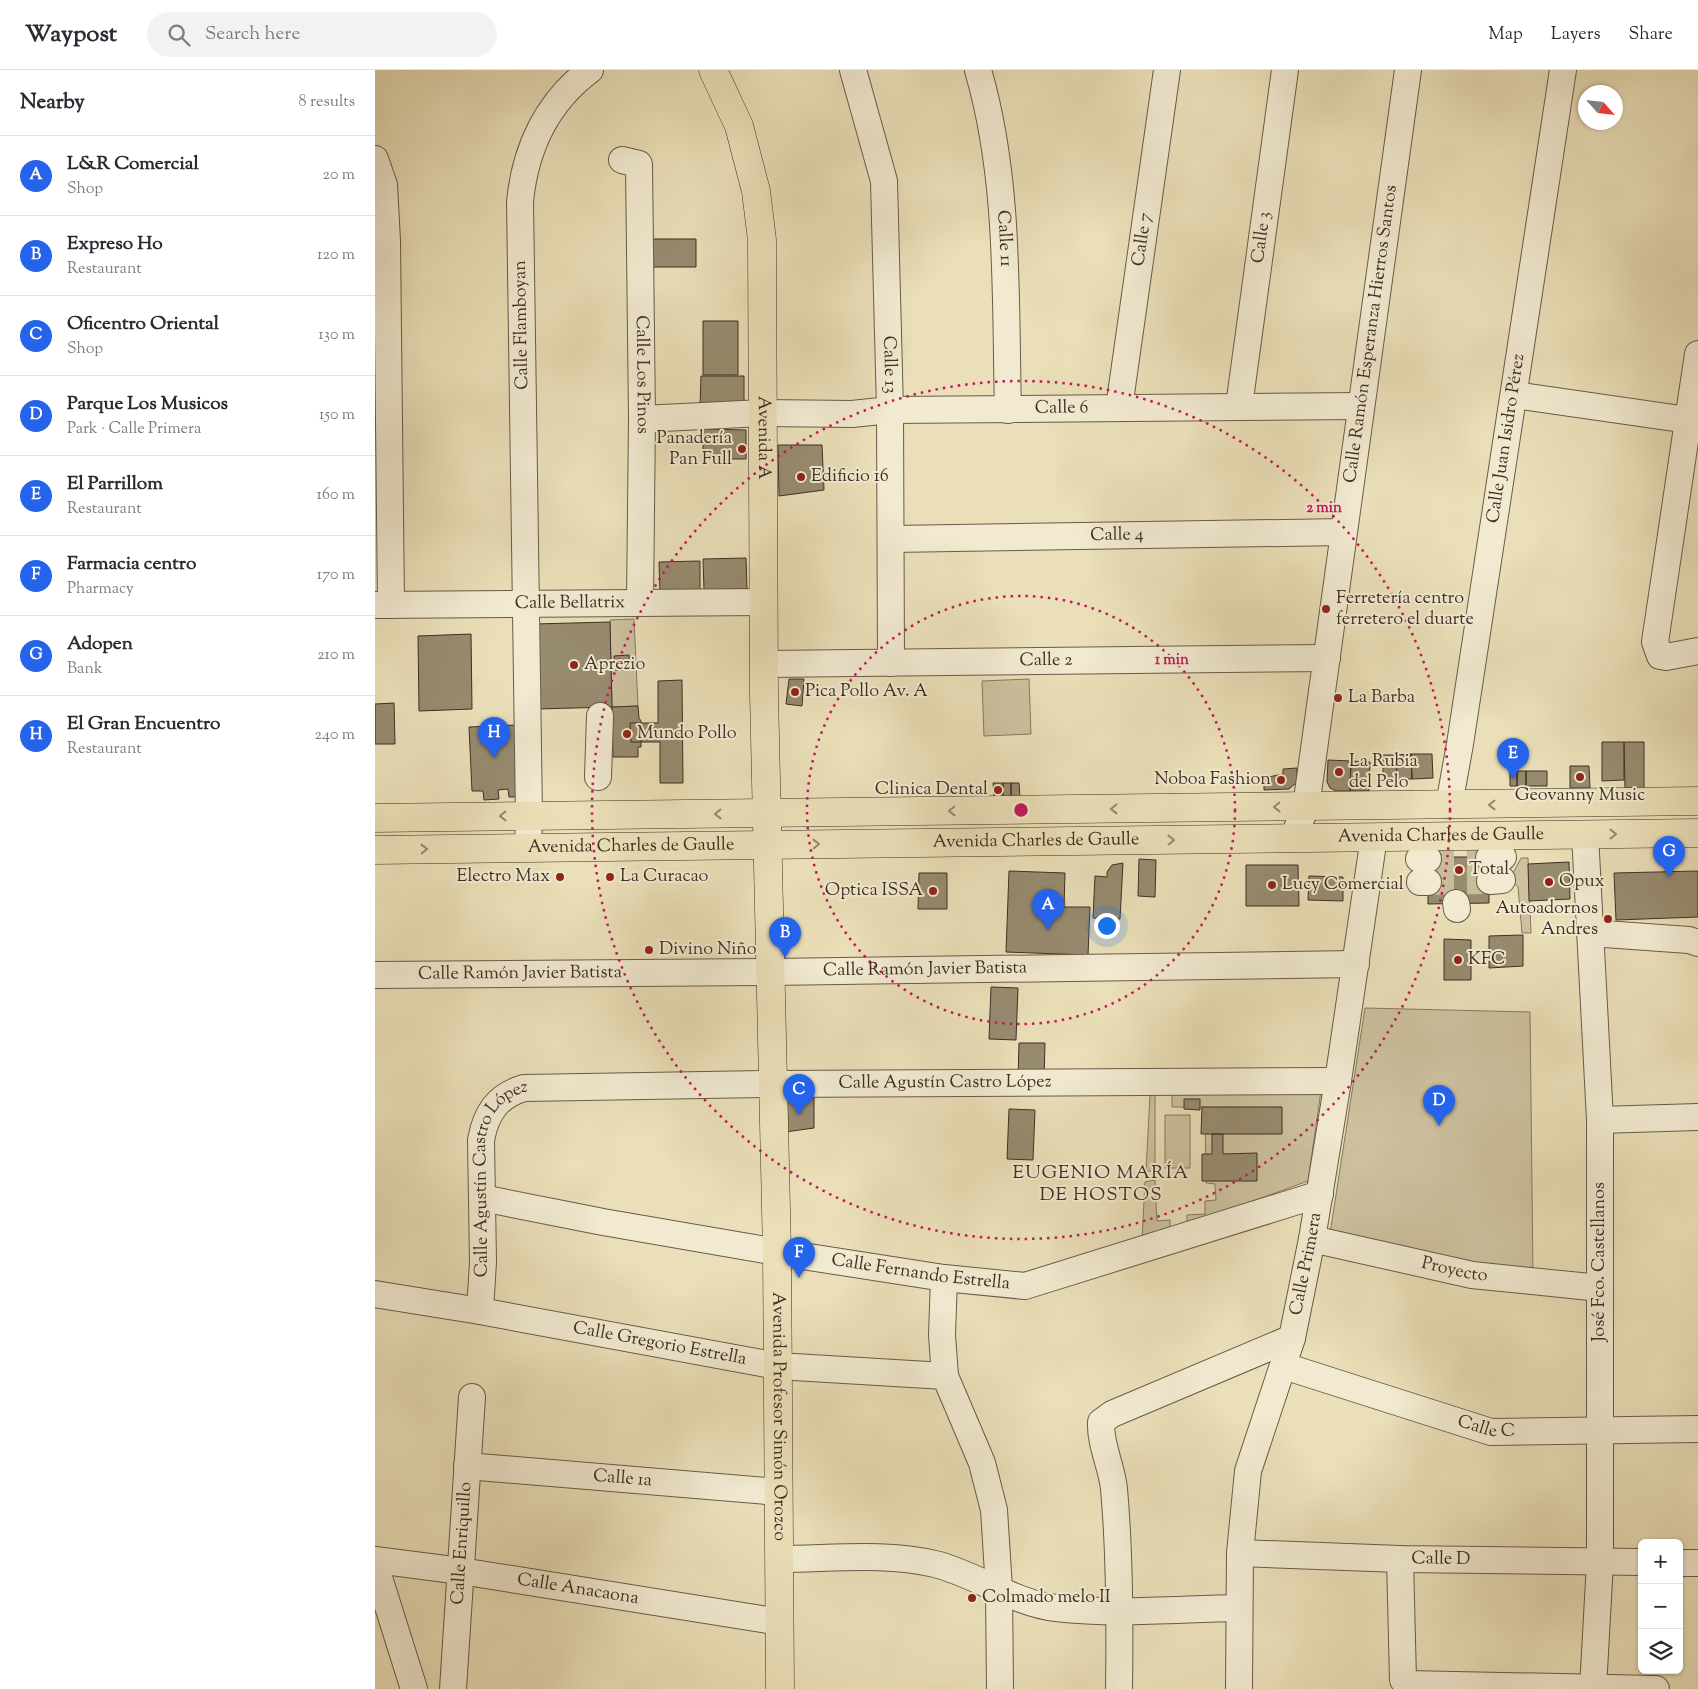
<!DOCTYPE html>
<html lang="en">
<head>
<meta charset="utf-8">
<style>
  :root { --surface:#fff; --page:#f2f2f3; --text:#2b2b33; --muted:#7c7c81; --line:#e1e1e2; --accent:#2563eb }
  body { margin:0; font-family:"Sorts Mill Goudy",serif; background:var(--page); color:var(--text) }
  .controls { position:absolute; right:15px; bottom:15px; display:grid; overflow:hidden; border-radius:8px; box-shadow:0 1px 4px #0004 }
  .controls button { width:45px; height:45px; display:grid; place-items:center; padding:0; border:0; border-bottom:1px solid var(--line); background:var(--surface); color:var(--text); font:25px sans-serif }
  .compass { position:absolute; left:1203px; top:15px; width:45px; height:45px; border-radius:50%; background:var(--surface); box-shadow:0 1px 4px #0004; rotate:117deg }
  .you { position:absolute; left:731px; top:855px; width:18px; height:18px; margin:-12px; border:4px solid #fff; border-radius:50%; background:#1a73e8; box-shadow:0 0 0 8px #1a73e833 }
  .badge { display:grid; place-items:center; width:32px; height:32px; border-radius:50%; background:var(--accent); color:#fff; font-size:16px; font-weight:700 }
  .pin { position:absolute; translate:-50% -41px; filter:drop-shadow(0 1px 2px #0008) }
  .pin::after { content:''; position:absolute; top:26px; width:18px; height:15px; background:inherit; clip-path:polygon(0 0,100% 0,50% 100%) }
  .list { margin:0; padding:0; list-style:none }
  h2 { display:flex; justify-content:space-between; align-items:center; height:65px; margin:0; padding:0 20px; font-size:21px }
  h2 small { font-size:16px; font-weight:400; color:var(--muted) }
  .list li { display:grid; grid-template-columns:32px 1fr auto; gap:15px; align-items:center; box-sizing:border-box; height:80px; padding:0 20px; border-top:1px solid var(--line) }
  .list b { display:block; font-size:19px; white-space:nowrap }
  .list p { margin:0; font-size:16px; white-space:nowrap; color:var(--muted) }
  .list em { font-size:16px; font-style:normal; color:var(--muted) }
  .icon { flex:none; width:28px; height:28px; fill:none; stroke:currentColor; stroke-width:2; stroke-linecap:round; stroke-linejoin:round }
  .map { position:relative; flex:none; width:1323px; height:1619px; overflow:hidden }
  header { display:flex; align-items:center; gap:30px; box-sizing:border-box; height:70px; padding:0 25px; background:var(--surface); border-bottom:1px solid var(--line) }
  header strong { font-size:24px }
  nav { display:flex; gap:28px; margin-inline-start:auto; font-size:18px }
  .search { width:350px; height:45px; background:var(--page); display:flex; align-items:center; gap:12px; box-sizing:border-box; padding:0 18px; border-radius:28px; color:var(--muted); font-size:19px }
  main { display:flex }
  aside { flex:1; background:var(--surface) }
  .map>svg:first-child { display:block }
  .green { fill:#cdc19f; stroke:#867861 }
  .building { fill:#978b70; stroke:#3e2f23 }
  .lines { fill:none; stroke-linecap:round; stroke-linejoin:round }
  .minor-tunnel { stroke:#c8bc9a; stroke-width:26; stroke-dasharray:26 13; stroke-linecap:butt }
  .minor-casing { stroke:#695b48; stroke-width:28 }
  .major-casing { stroke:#3e2f23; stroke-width:29 }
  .minor { stroke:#f1ead1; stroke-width:26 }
  .major { stroke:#eadfb8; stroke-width:28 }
  .oneway { stroke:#94876e }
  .ring { fill:none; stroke:#c2185b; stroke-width:2.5; stroke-dasharray:2.5 5 }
  .poi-dot { fill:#8f2418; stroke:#f1ead1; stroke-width:2 }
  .labels { text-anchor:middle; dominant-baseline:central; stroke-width:4; stroke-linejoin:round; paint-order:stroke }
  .street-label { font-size:18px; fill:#3e2f23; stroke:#f1ead1 }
  .poi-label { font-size:18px; fill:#3e2f23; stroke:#f1ead1; text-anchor:start }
  .neighbourhood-label { font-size:19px; letter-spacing:1px; fill:#3e2f23; stroke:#f1ead1 }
  .centre { fill:#c2185b; stroke:#f1ead1; stroke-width:2.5 }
  .ring-label { font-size:15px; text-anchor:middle; font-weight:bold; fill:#c2185b; stroke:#f1ead1; stroke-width:4; stroke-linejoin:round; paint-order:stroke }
</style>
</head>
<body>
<header>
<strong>Waypost</strong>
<div class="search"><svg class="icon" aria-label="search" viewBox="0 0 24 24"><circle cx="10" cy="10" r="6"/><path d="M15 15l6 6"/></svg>Search here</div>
<nav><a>Map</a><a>Layers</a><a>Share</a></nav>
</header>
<main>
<aside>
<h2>Nearby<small>8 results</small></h2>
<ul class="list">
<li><span class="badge">A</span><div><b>L&amp;R Comercial</b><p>Shop</p></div><em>20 m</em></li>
<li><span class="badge">B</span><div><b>Expreso Ho</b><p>Restaurant</p></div><em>120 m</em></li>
<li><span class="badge">C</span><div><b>Oficentro Oriental</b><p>Shop</p></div><em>130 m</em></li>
<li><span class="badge">D</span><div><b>Parque Los Musicos</b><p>Park · Calle Primera</p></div><em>150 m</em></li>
<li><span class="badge">E</span><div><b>El Parrillom</b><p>Restaurant</p></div><em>160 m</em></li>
<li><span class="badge">F</span><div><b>Farmacia centro</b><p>Pharmacy</p></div><em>170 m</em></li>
<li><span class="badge">G</span><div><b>Adopen</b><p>Bank</p></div><em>210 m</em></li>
<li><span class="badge">H</span><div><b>El Gran Encuentro</b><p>Restaurant</p></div><em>240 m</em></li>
</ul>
</aside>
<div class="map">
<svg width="1323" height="1619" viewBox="0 0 1323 1619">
  <rect width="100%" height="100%" fill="#eadfb8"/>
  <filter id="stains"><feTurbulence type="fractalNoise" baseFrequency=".004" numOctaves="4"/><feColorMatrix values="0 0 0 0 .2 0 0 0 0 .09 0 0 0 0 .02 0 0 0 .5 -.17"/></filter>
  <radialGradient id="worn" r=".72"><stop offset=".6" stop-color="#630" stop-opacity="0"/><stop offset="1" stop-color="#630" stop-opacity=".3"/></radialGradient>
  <path class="green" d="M 259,549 L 263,636 L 237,637 L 235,550 Z
    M 654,609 L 656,664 L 609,666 L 607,611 Z
    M 1146,788 L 1153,788 L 1156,863 L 1147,863 L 1143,817 L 1135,809 Z
    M 990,938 L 1155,942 L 1158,1205 L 954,1170 Z
    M 946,1021 L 933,1111 L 812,1155 L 812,1145 L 830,1144 L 830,1131 L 841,1130 L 840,1114 L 831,1113 L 830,1037 L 797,1037 L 797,1024 Z
    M 775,1025 L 780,1025 L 780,1101 L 771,1101 Z
    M 790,1045 L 815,1045 L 815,1098 L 790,1098 Z
    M 780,1110 L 782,1151 L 795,1150 L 795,1161 L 767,1170 L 770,1112 Z"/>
  <path class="building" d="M 275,169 L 321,169 L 321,197 L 275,197 Z
    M 328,251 L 363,251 L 363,305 L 328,305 Z
    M 326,306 L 369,306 L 369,337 L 325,337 Z
    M 328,359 L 371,360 L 371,389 L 328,389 Z
    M 403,375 L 447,375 L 449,420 L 404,426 Z
    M 371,488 L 372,519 L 329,520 L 328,489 Z
    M 325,491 L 325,521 L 285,522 L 284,492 Z
    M 235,552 L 237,637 L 162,639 L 159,554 Z
    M 96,564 L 97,639 L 44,641 L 43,566 Z
    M 254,585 L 255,600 L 240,600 L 239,586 Z
    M 414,609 L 429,609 L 427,636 L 411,634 Z
    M 307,610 L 308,713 L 285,713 L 285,672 L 256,672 L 255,653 L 283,653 L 283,611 Z
    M 19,633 L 20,674 L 0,674 L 0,634 Z
    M 263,636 L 264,648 L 266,651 L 266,677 L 263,677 L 263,687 L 238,687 L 237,637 Z
    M 141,655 L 144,727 L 134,727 L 133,719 L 123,720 L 124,729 L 109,730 L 108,721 L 97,721 L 94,657 Z
    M 1227,672 L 1249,672 L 1249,710 L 1227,711 Z
    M 1249,672 L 1269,672 L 1269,718 L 1250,718 Z
    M 1036,684 L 1057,684 L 1058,708 L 1037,709 Z
    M 1036,684 L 1037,709 L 1022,709 L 1021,685 Z
    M 1008,685 L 1021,685 L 1022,709 L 1008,709 Z
    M 953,690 L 976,691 L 975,721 L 961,721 L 955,718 L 952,712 Z
    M 976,691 L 995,692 L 994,721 L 975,721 Z
    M 1195,696 L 1214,696 L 1215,718 L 1195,718 Z
    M 922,698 L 922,712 L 914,719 L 889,720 L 889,708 L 908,704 L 908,699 Z
    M 1135,701 L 1142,701 L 1142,716 L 1135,716 Z
    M 1142,701 L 1151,701 L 1151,716 L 1142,716 Z
    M 1151,701 L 1172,701 L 1172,716 L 1151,716 Z
    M 618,713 L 628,713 L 628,728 L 619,728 Z
    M 628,713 L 636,713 L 636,727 L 628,728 Z
    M 636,713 L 644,713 L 645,727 L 636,727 Z
    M 1053,787 L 1114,787 L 1114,833 L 1053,834 Z
    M 764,789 L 781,790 L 780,827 L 763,826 Z
    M 1194,792 L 1195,829 L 1154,831 L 1153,794 Z
    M 748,793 L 745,849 L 718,848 L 720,806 L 732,807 L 732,802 L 737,795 Z
    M 871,795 L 923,795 L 924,836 L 871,836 Z
    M 634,801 L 690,803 L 689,837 L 715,837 L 713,885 L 631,882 Z
    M 1323,801 L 1323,847 L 1241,850 L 1239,803 Z
    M 544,803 L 572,803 L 572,839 L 543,839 Z
    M 934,806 L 968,807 L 968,831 L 933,830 Z
    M 1148,865 L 1148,896 L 1114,898 L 1114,866 Z
    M 1069,869 L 1096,870 L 1096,910 L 1069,910 Z
    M 616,917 L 643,918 L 641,970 L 614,969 Z
    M 644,973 L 670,973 L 669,1010 L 643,1009 Z
    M 416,1025 L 439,1025 L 439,1058 L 410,1062 L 408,1031 Z
    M 809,1029 L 825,1029 L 825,1040 L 809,1039 Z
    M 827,1037 L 907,1037 L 907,1064 L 826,1064 Z
    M 634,1039 L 660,1040 L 658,1090 L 632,1089 Z
    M 837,1064 L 848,1064 L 848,1084 L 882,1083 L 882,1111 L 827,1111 L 827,1084 L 837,1084 Z"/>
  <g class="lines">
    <path class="minor-tunnel" d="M 1053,789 L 1114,788
      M 1053,812 L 1115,811"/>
    <defs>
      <g id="minor">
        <path id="s1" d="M 478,0 L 509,111 L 515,340 L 516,593"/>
        <path id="s2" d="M 603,0 C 635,110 630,226 633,340"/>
        <path d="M 0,89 L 9,115 L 12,171 L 16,535"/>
        <path id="s3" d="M 247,90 L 264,94 L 267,349 L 265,532"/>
        <path d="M 1323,284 L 1280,572 L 1285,586 L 1291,587 L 1323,581"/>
        <path d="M 1139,325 L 1313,350"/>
        <path id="s4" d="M 864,336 L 910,0"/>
        <path id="s5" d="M 744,338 L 792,0"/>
        <path id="s6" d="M 267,349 L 388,343 L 477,344 L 515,340 L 985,336"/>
        <path id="s7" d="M 517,469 L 968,462"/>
        <path id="s8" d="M 0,535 L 389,532"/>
        <path id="s9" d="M 390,594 L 952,588"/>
        <path d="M 223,707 L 225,646"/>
        <path id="s10" d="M 1074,735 L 1085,674 L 1188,0"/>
        <path d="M 1210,764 L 1225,1050 L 1225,1492 L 1218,1619"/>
        <path id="s11" d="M 918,768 L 931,737 L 1033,0"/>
        <path d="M 153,777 L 154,746 L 145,132 C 150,79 172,32 215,0"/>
        <path d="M 1114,788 L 1128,787"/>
        <path d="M 1044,789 L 1053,789"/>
        <path d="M 1115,811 L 1127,810"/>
        <path d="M 1045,812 L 1053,812"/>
        <path d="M 1081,833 L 1082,839"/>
        <path d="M 1215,863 L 1314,870 L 1323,873"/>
        <path id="s12" d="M 0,905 L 395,902 L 981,894"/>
        <path d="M 1225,1050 L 1323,1047"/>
        <path id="s13" d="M 107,1128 L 228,1152 L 402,1182 L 569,1208 L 650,1216 L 945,1124"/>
        <path id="s14" d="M 937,1169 L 1097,1205 L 1225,1218"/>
        <path d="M 569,1208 L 567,1265 L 570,1306 L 607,1393 L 619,1440 L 624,1519 L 625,1619"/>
        <path id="s15" d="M 0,1224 L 105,1241 L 402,1296 L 570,1306"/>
        <path id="s16" d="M 105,1241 L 108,1192 L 106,1070 C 111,1043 122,1026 149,1018 L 396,1014 L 963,1011"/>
        <path id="s17" d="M 909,1296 L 1116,1362 L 1323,1359"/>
        <path id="s18" d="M 92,1396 L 404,1422"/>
        <path id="s19" d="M 865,1483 L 1025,1489 L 1267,1492"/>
        <path d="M 404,1489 C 455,1489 510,1482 560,1494 C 601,1504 638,1533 681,1538 C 741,1545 803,1539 863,1538"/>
        <path d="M 1025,1489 L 1028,1610 L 1032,1614 L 1281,1619"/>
        <path id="s20" d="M 0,1490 L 86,1501 L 405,1552"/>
        <path d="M 1304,1493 L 1323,1493"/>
        <path d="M 0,1495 L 39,1619"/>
        <path id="s21" d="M 78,1619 L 97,1327"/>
        <path d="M 744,1619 C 745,1553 745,1486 739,1419 C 737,1397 725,1375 726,1352 L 737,1344 L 917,1268"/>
        <path id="s22" d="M 864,1619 L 865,1483 L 873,1401 L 917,1268 L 937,1169 L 963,1011 L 999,767"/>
      </g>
      <g id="major">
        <path id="s23" d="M 338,0 L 364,56 L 381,121 L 387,170 L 389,624 L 402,1182 L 405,1619"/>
        <path d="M 0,748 L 1323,731"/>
        <path id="s24" d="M 0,780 L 1323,763"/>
      </g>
    </defs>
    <use href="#minor" class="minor-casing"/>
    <use href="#major" class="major-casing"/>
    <use href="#minor" class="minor"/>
    <use href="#major" class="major"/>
  </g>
  <defs><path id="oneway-chevron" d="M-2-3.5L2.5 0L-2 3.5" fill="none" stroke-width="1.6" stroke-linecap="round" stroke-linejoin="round" transform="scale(1.25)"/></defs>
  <g class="oneway">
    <use href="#oneway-chevron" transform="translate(1117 735) rotate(179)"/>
    <use href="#oneway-chevron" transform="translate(902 737) rotate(179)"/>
    <use href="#oneway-chevron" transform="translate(739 739) rotate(179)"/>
    <use href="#oneway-chevron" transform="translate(577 741) rotate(179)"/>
    <use href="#oneway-chevron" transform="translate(343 744) rotate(179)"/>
    <use href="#oneway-chevron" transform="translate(128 746) rotate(179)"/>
    <use href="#oneway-chevron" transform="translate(1238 764) rotate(-1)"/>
    <use href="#oneway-chevron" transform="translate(796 770) rotate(-1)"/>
    <use href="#oneway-chevron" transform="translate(441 774) rotate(-1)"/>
    <use href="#oneway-chevron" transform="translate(49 779) rotate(-1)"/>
  </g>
  <g class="ring">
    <circle cx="646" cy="740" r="214"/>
    <circle cx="646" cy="740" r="429"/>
  </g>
  <g class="poi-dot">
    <circle cx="367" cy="379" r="5"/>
    <circle cx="426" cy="407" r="5"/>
    <circle cx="951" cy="539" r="5"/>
    <circle cx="199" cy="595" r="5"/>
    <circle cx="420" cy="622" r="5"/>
    <circle cx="963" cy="628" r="5"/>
    <circle cx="252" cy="664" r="5"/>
    <circle cx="964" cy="702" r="5"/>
    <circle cx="1205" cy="707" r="5"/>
    <circle cx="906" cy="710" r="5"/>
    <circle cx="623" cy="720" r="5"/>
    <circle cx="1084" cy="800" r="5"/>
    <circle cx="185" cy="807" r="5"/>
    <circle cx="235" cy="807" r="5"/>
    <circle cx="1174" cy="812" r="5"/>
    <circle cx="897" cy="815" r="5"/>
    <circle cx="558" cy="821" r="5"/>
    <circle cx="1233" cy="849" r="5"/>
    <circle cx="274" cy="880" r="5"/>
    <circle cx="1083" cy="890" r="5"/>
    <circle cx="597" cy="1528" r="5"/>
  </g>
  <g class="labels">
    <g class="street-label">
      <text stroke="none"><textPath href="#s4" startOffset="170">Calle 3</textPath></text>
      <text stroke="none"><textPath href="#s2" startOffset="171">Calle 11</textPath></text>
      <text stroke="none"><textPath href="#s5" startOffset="170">Calle 7</textPath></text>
      <text transform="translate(147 255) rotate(-91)">Calle Flamboyan</text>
      <text stroke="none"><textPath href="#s11" startOffset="511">Calle Ramón Esperanza Hierros Santos</textPath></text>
      <text stroke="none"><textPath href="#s1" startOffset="299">Calle 13</textPath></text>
      <text stroke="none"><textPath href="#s3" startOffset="228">Calle Los Pinos</textPath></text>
      <text stroke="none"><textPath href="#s6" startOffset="420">Calle 6</textPath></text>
      <text stroke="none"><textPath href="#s23" startOffset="376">Avenida A</textPath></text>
      <text stroke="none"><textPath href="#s10" startOffset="371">Calle Juan Isidro Pérez</textPath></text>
      <text stroke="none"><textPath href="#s7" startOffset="225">Calle 4</textPath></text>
      <text stroke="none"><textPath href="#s8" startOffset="195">Calle Bellatrix</textPath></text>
      <text stroke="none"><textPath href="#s9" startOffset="281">Calle 2</textPath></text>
      <text stroke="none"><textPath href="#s24" startOffset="1066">Avenida Charles de Gaulle</textPath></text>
      <text stroke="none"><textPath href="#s24" startOffset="661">Avenida Charles de Gaulle</textPath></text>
      <text stroke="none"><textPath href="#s24" startOffset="256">Avenida Charles de Gaulle</textPath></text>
      <text stroke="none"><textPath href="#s12" startOffset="550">Calle Ramón Javier Batista</textPath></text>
      <text stroke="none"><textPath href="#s12" startOffset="145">Calle Ramón Javier Batista</textPath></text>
      <text stroke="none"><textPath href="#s16" startOffset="664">Calle Agustín Castro López</textPath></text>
      <text stroke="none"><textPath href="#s16" startOffset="140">Calle Agustín Castro López</textPath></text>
      <text transform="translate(1225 1192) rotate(-90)">José Fco. Castellanos</text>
      <text stroke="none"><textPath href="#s22" startOffset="434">Calle Primera</textPath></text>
      <text stroke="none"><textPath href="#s14" startOffset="146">Proyecto</textPath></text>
      <text stroke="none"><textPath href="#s13" startOffset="445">Calle Fernando Estrella</textPath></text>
      <text stroke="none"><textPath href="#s15" startOffset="289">Calle Gregorio Estrella</textPath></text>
      <text stroke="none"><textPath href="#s23" startOffset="1355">Avenida Profesor Simón Orozco</textPath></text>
      <text stroke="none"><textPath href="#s17" startOffset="212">Calle C</textPath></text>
      <text stroke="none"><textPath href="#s18" startOffset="156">Calle 1a</textPath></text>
      <text stroke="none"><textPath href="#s21" startOffset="146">Calle Enriquillo</textPath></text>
      <text stroke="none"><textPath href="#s19" startOffset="201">Calle D</textPath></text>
      <text stroke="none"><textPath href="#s20" startOffset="205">Calle Anacaona</textPath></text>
    </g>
    <g class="poi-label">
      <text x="357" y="369" text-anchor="end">Panadería<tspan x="357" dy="21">Pan Full</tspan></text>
      <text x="436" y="407">Edificio 16</text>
      <text x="961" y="529">Ferretería centro<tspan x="961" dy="21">ferretero el duarte</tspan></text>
      <text x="209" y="595">Aprezio</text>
      <text x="430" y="622">Pica Pollo Av. A</text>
      <text x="973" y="628">La Barba</text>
      <text x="262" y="664">Mundo Pollo</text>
      <text x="974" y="692">La Rubia<tspan x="974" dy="21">del Pelo</tspan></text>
      <text x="896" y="710" text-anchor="end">Noboa Fashion</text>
      <text x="613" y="720" text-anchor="end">Clinica Dental</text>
      <text x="1205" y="726" text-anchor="middle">Geovanny Music</text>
      <text x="1094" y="800">Total</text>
      <text x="175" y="807" text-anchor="end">Electro Max</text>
      <text x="245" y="807">La Curacao</text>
      <text x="1184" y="812">Opux</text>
      <text x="907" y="815">Lucy Comercial</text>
      <text x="548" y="821" text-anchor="end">Optica ISSA</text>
      <text x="1223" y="839" text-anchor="end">Autoadornos<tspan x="1223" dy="21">Andres</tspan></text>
      <text x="284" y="880">Divino Niño</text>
      <text x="1093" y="890">KFC</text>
      <text x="607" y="1528">Colmado melo II</text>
    </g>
    <g class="neighbourhood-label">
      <text x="726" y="1103">EUGENIO MARÍA<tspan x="726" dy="22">DE HOSTOS</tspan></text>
    </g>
  </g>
  <circle cx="646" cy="740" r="8" class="centre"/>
  <g class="ring-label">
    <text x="949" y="442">2 min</text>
    <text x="797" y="594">1 min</text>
  </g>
  <rect width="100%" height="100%" filter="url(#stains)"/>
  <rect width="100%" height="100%" fill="url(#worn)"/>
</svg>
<div class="controls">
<button>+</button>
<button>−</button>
<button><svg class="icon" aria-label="layers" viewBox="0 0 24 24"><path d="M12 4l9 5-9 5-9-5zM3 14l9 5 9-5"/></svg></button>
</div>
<svg class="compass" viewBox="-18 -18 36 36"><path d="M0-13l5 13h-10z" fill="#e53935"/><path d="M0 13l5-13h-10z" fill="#7c7c81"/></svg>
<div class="you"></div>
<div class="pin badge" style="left:673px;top:860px">A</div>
<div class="pin badge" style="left:410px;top:888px">B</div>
<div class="pin badge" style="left:424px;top:1045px">C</div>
<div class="pin badge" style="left:1064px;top:1056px">D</div>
<div class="pin badge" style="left:1138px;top:709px">E</div>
<div class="pin badge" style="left:424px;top:1208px">F</div>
<div class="pin badge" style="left:1294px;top:807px">G</div>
<div class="pin badge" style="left:119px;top:688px">H</div>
</div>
</main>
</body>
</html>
